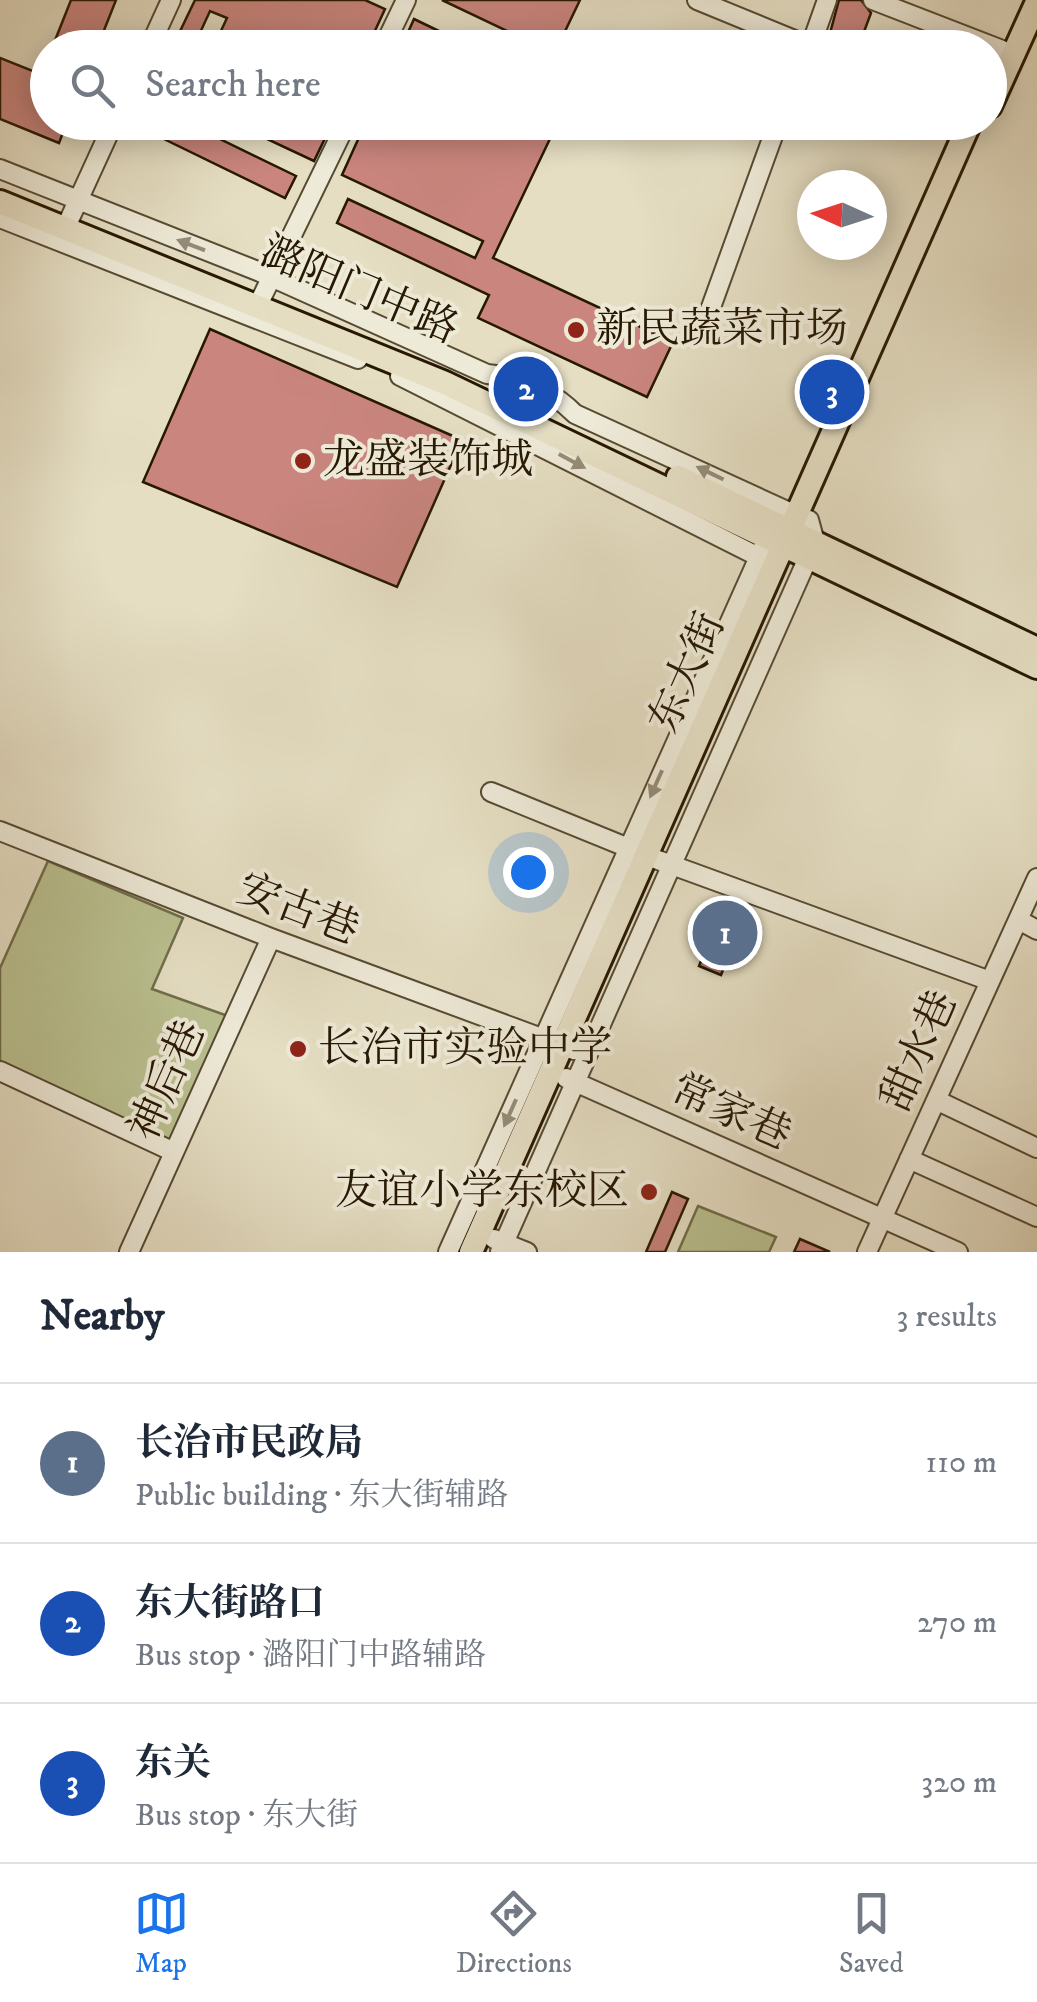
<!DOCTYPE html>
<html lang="en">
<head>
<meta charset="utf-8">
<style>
  :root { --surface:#fff; --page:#f6f6f7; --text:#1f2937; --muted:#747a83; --line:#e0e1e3; --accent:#1a73e8 }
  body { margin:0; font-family:"IM FELL DW Pica","Noto Serif SC",serif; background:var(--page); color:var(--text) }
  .compass { position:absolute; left:797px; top:170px; width:90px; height:90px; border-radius:50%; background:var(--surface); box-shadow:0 5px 25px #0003; rotate:273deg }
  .you { position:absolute; left:528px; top:872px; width:35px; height:35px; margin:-25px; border:8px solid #fff; border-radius:50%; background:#1a73e8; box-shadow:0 0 0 15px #1a73e833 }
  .badge { display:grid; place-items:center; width:65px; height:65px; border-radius:50%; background:var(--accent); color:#fff; font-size:32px; font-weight:700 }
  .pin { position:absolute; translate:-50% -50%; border:5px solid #fff; box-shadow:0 2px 10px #0006 }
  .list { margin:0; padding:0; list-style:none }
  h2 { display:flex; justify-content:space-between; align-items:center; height:130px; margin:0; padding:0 40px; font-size:42px }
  h2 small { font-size:32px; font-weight:400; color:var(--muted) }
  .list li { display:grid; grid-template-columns:65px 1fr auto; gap:30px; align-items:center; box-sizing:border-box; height:160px; padding:0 40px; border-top:2px solid var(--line) }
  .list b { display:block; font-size:38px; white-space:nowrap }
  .list p { margin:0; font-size:32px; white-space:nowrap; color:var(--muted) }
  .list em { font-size:32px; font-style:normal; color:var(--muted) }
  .icon { flex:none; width:55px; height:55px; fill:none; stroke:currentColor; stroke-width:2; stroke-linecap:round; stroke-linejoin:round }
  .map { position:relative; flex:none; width:1037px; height:1252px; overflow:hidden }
  .search { position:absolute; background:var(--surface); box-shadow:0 5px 25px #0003; left:30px; right:30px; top:30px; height:110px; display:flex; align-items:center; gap:25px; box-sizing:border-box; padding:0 35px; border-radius:55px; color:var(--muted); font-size:38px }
  .sheet { height:610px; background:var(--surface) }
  nav { display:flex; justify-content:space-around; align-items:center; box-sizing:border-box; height:140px; border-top:2px solid var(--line); background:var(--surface); font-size:28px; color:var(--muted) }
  nav a { display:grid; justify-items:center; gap:5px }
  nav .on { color:var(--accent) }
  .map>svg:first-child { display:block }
  .park { fill:#bac090; stroke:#706c49; stroke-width:2.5 }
  .building { fill:#c9857e; stroke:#271802; stroke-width:2.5 }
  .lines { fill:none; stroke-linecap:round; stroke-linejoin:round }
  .minor-casing { stroke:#564a32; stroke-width:22 }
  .major-casing { stroke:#271802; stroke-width:28 }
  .minor { stroke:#eeead8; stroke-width:18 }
  .major { stroke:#e5dec3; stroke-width:22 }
  .oneway { fill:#948c78 }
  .poi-dot { fill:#8f2418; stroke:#eeead8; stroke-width:4 }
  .labels { text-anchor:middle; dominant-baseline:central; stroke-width:8; stroke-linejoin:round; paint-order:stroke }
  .street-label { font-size:42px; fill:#271802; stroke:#eeead8 }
  .poi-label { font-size:42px; fill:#271802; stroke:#eeead8; text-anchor:start }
</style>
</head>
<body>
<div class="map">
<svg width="1037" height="1252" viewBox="0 0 1037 1252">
  <rect width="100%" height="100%" fill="#e5dec3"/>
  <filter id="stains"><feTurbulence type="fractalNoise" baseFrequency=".002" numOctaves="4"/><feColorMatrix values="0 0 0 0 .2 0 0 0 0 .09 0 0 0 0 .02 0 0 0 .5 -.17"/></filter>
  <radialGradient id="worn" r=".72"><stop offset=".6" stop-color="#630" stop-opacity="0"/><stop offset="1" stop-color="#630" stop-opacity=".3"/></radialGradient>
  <path class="park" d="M 48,861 L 183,918 L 152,989 L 228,1016 L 170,1145 L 0,1067 L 0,968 Z
    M 698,1206 L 776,1237 L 769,1252 L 678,1252 Z"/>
  <path class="building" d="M 71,0 L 116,0 L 97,48 L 52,48 Z
    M 195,0 L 365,0 L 385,9 L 367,48 L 213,48 L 227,18 L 210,11 L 193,48 L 172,48 Z
    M 442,0 L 580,0 L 557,48 L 543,48 Z
    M 839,0 L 861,0 L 871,13 L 862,37 L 888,48 L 826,48 Z
    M 414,19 L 474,48 L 401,48 Z
    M 0,58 L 48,77 L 48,122 L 67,122 L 59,143 L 0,119 Z
    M 129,122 L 185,122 L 296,176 L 285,198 Z
    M 231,122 L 308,122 L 328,132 L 314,161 Z
    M 366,122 L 558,122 L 493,258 L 673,342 L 647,397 L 478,318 L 489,295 L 337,223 L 348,199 L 475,258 L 483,241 L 342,175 Z
    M 210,329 L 462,440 L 397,587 L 143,482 Z
    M 726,898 L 748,906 L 721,975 L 699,966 Z
    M 672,1192 L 688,1199 L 665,1252 L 646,1252 Z
    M 800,1239 L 830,1252 L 794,1252 Z"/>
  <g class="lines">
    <defs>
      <path id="minor" d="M 697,0 L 814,48
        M 873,0 L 1002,50
        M 149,48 L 171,0
        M 383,48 L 406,0
        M 810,48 L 827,0
        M 0,169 L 260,272 L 487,374 C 522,377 550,389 575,414 L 798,516 L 767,539 L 448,1252
        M 0,218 L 358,359
        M 65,229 L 114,122
        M 258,305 L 347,122
        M 710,310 L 778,122
        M 400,376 L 769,562
        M 491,792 L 658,860 L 990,981
        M 0,831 L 271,938 L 574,1050
        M 1019,920 L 1037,930
        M 0,1071 L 174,1152
        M 566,1078 L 958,1252
        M 936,1100 L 1037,1148
        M 909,1159 L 1037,1217
        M 494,1239 L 527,1252
        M 129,1252 L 271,938
        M 500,1252 L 815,542 L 809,520
        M 867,1252 L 1037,878"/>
      <path id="major" d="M 990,106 L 1037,2
        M 0,202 L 445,383 L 1037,667
        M 678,477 L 1037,649
        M 471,1252 L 970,122"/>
    </defs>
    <use href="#minor" class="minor-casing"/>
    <use href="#major" class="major-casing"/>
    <use href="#minor" class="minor"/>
    <use href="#major" class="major"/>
  </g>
  <defs><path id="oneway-solid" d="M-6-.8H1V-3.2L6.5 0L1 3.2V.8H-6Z" transform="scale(2.5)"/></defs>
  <g class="oneway">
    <use href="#oneway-solid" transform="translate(191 245) rotate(-159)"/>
    <use href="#oneway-solid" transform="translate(572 461) rotate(28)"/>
    <use href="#oneway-solid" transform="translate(710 473) rotate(-154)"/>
    <use href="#oneway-solid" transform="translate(656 784) rotate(114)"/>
    <use href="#oneway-solid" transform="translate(510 1113) rotate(114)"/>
  </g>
  <g class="poi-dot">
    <circle cx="576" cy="330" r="10"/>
    <circle cx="303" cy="461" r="10"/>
    <circle cx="298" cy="1049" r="10"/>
    <circle cx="649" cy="1192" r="10"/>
  </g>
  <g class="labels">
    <g class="street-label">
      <text transform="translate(359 291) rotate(23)">潞阳门中路</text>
      <text transform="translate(688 673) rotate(-66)">东大街</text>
      <text transform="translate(298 910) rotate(21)">安古巷</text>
      <text transform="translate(920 1051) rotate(-66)">甜水巷</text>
      <text transform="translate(168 1081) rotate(-66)">神后巷</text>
      <text transform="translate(731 1113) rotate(24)">常家巷</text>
    </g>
    <g class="poi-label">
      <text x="596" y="330">新民蔬菜市场</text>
      <text x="323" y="461">龙盛装饰城</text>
      <text x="318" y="1049">长治市实验中学</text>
      <text x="629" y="1192" text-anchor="end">友谊小学东校区</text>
    </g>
  </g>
  <rect width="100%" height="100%" filter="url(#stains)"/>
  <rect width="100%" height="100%" fill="url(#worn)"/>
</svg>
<svg class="compass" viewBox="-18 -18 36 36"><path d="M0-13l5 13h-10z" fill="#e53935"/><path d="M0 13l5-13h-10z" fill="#747a83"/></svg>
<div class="you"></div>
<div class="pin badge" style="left:725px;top:933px;background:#5c6f8a">1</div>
<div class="pin badge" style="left:526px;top:389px;background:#1a4fb4">2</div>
<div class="pin badge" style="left:832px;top:392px;background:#1a4fb4">3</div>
<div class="search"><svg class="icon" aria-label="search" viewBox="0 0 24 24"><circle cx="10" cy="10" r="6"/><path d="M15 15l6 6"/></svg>Search here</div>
</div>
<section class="sheet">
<h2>Nearby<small>3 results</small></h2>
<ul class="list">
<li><span class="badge" style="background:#5c6f8a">1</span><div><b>长治市民政局</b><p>Public building · 东大街辅路</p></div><em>110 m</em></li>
<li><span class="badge" style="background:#1a4fb4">2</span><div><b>东大街路口</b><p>Bus stop · 潞阳门中路辅路</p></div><em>270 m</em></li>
<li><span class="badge" style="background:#1a4fb4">3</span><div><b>东关</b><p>Bus stop · 东大街</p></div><em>320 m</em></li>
</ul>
</section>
<nav>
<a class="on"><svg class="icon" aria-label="map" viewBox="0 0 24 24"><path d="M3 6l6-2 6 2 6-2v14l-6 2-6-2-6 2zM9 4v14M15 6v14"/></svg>Map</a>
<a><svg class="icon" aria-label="directions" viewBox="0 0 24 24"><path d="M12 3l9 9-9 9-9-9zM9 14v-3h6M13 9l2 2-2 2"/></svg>Directions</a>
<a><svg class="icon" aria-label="saved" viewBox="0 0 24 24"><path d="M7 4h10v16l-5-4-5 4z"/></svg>Saved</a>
</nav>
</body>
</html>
